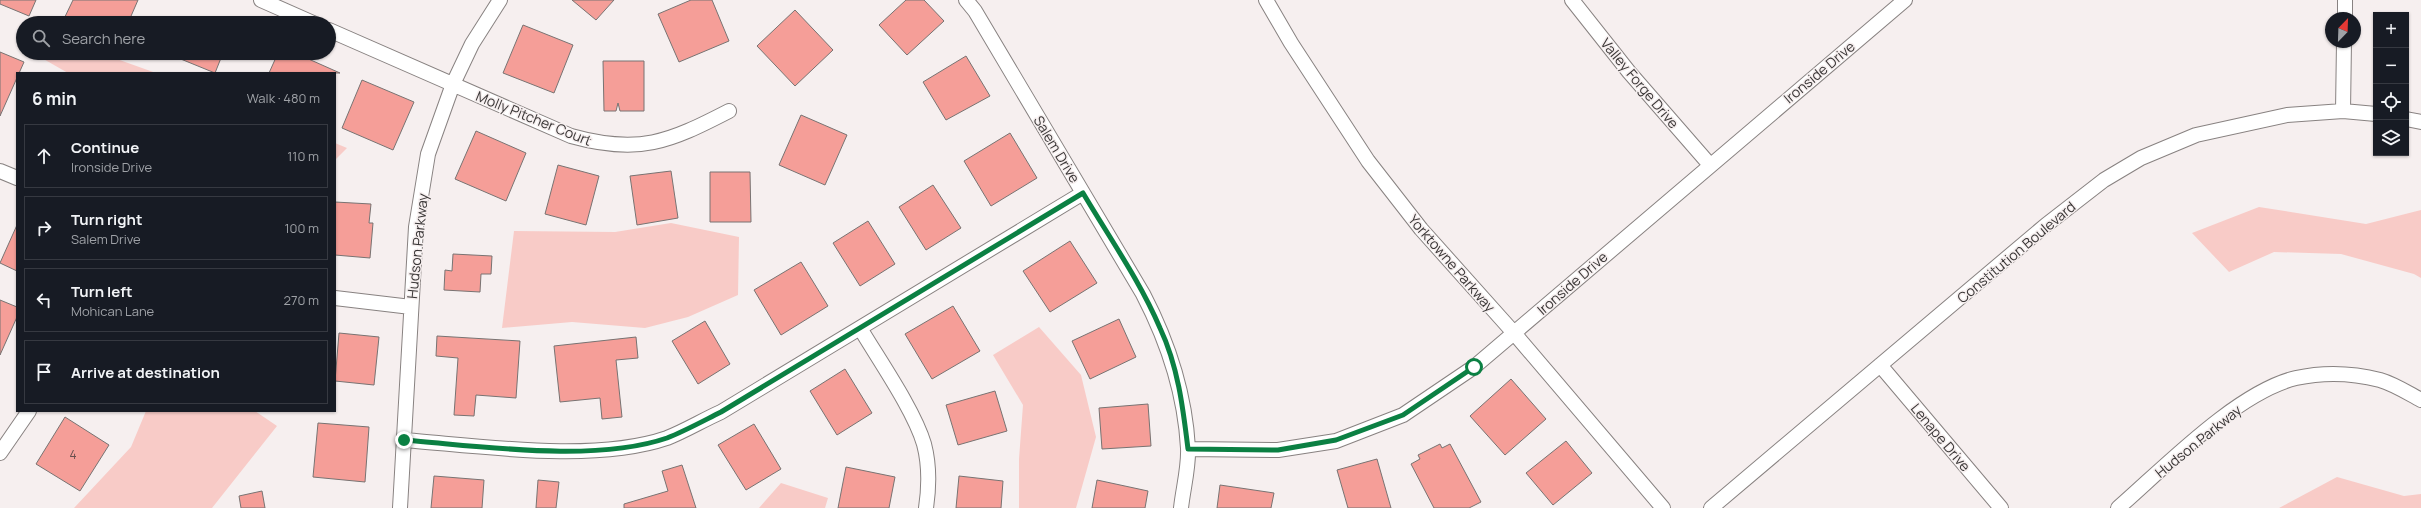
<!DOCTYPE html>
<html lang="en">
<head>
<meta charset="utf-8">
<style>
  :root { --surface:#171b24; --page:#242831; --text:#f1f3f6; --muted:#9ea1a6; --line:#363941 }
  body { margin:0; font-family:Manrope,sans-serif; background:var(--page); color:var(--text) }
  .controls { position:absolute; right:12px; top:12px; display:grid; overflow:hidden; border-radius:0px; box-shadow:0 1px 3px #0004 }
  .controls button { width:36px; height:36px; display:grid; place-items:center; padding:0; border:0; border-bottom:1px solid var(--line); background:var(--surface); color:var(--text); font:20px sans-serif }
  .compass { position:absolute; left:2325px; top:12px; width:36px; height:36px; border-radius:50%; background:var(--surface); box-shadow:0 1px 3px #0004; rotate:23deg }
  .stop { position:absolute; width:12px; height:12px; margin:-9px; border:3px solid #0b8043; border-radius:50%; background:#fff }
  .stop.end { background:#0b8043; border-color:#fff; box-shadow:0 1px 4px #0008 }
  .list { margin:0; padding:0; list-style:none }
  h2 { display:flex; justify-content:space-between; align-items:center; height:52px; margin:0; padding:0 16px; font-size:17px }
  h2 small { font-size:13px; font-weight:400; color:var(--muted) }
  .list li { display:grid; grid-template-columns:26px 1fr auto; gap:12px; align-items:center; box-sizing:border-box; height:64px; margin:0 8px 8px; padding:0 8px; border:1px solid var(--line); border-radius:0px }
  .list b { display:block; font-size:15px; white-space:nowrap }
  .list p { margin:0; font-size:13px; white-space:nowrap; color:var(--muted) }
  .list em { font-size:13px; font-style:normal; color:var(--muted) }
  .icon { flex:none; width:22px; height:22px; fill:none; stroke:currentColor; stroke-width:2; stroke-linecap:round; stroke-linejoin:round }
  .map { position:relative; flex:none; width:2421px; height:508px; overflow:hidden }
  .search { position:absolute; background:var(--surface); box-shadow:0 1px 3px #0004; left:16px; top:16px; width:320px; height:44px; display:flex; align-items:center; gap:10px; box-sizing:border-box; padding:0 14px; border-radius:22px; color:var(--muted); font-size:15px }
  .panel { position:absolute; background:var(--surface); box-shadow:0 1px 3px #0004; left:16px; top:72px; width:320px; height:340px; border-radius:0px }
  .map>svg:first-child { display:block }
  .green { fill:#f8cbc7 }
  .building { fill:#f59e98; stroke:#787372 }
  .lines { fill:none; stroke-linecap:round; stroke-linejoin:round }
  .street-casing { stroke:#888281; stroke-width:16 }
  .street { stroke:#fff; stroke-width:14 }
  .route { stroke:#0b8043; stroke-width:5 }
  .labels { text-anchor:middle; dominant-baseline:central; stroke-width:3; stroke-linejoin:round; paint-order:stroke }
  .number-label { font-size:12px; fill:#674f4e }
  .street-label { font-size:14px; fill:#383535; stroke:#f6efef }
</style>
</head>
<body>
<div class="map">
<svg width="2421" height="508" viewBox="0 0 2421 508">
  <rect width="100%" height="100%" fill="#f6efef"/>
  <path class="green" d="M 33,53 L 100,53 L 156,73 L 68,73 Z
    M 335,143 L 347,148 L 335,160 Z
    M 2259,207 L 2366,224 L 2421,210 L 2421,278 L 2414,274 L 2341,254 L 2274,252 L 2229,272 L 2192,233 Z
    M 671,223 L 739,237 L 738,295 L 688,317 L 645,328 L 572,322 L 502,328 L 514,231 L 615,232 Z
    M 1039,327 L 1081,375 L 1096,437 L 1076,508 L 1019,508 L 1019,459 L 1023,405 L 993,355 Z
    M 146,411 L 255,411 L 277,426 L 212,508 L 74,508 L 131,447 Z
    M 2337,477 L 2404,496 L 2421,494 L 2421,508 L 2279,508 Z
    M 781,483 L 828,498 L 825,508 L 759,508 Z"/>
  <path class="building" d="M 0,0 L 36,0 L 29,16 L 0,4 Z
    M 73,0 L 138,0 L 128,23 L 62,23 Z
    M 572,0 L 614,0 L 596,20 Z
    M 691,0 L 712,0 L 729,41 L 679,62 L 658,14 Z
    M 906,0 L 924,0 L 944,21 L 907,55 L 879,25 Z
    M 795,10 L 833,50 L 795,86 L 757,46 Z
    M 523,25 L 573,45 L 554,93 L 503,73 Z
    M 0,52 L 24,62 L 0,116 Z
    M 166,53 L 223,53 L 215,73 Z
    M 278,53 L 295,53 L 340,73 L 269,73 Z
    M 966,56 L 990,96 L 946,120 L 923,82 Z
    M 603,61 L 644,61 L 644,111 L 620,111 L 618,103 L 616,111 L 604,111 Z
    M 362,80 L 414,102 L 393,150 L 342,128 Z
    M 801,115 L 847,135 L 825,185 L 779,165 Z
    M 476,131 L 526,153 L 506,201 L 455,179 Z
    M 1010,133 L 1037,178 L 991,206 L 964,161 Z
    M 558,165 L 599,176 L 586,225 L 545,214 Z
    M 671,171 L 678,218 L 637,225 L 630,176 Z
    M 710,172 L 750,172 L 751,222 L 710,222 Z
    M 933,185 L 961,228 L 926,250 L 899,207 Z
    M 335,202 L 371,204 L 369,223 L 373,223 L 370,258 L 335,255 Z
    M 868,221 L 895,264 L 860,286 L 833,243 Z
    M 17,225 L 17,271 L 0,263 Z
    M 1070,241 L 1097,283 L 1050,312 L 1023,271 Z
    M 453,254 L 492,256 L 491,274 L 481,274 L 480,292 L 444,290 L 445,270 L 452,271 Z
    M 801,262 L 828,306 L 781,335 L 754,290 Z
    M 0,300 L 17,307 L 17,317 L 0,355 Z
    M 953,306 L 980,351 L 932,379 L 905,334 Z
    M 1119,319 L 1136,357 L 1090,379 L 1072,341 Z
    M 705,321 L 730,364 L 698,384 L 672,341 Z
    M 339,333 L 379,337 L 374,385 L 335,381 Z
    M 437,336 L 520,341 L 516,398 L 476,395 L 474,416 L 454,415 L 458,358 L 436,356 Z
    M 636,337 L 638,358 L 616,360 L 622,417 L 602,419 L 600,398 L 560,402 L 554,346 Z
    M 845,369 L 872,413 L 837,435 L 810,391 Z
    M 1511,379 L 1546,419 L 1505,455 L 1470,416 Z
    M 995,391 L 1007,431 L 958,445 L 946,405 Z
    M 1148,404 L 1151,446 L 1102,449 L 1099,408 Z
    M 65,417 L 109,445 L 80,491 L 36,464 Z
    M 318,423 L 369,427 L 365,482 L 313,477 Z
    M 754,424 L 781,469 L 746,490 L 718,445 Z
    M 1566,441 L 1592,473 L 1553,505 L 1526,473 Z
    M 1440,444 L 1442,448 L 1450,444 L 1481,502 L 1469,508 L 1434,508 L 1411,464 L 1420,459 L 1418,455 Z
    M 1377,459 L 1391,508 L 1348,508 L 1337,470 Z
    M 682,465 L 696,508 L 624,508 L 624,504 L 668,491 L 662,471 Z
    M 846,467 L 895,477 L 889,508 L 838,508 Z
    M 434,476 L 484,480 L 482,508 L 431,508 Z
    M 959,476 L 1003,481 L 1001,508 L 956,508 Z
    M 538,480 L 559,482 L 556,508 L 536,508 Z
    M 1097,480 L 1148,491 L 1145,508 L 1092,508 Z
    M 1220,485 L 1274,493 L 1271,508 L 1217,508 Z
    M 262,491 L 265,508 L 241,508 L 239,496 Z"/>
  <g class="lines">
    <defs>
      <path id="street" d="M 261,0 L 313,23
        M 966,0 L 975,11 L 1143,294 C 1168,342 1185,393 1188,448 C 1189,467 1183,489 1181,508
        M 1266,0 L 1291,43 L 1368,161 L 1421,229 L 1514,333 L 1663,508
        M 1572,0 L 1629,72 L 1710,165
        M 2345,18 L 2345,0
        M 329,30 L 571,136 C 639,155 669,142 729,111
        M 2343,111 L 2344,42
        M 2406,119 L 2421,122
        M 0,171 L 17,178
        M 335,298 L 411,307
        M 860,328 C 879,360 914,410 924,444 C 929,463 929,488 926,508
        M 1880,365 L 2001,508
        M 404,440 C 481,446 594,463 667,438 C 685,431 703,420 721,412 L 1083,193
        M 1188,449 L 1278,450 L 1336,441 L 1403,415 L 1474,367 L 1905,0
        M 0,453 L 29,411
        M 400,508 L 416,227 L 428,154 L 453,84 L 472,44 L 500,0
        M 1711,508 L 2046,225 L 2104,180 L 2141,158 L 2196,135 L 2287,115 L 2343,111 L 2376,114
        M 2118,508 C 2164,468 2237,392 2296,378 C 2323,372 2353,373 2380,380 C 2394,384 2408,393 2421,400"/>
    </defs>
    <use href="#street" class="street-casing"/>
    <use href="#street" class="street"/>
  </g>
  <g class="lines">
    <path class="route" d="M 404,440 C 481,446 594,463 667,438 C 685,431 703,421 721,412 L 1083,193 C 1109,237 1140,281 1160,328 C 1178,366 1183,408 1188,449 L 1278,450 L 1336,440 L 1403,415 L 1474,367"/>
  </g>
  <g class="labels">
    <g class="number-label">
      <text x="73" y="454">4</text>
    </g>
    <g class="street-label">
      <text transform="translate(1819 72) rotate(-40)">Ironside Drive</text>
      <text transform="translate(1640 83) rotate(50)">Valley Forge Drive</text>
      <text transform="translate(534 118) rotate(22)">Molly Pitcher Court</text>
      <text transform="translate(1057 149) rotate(59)">Salem Drive</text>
      <text transform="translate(417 246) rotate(-84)">Hudson Parkway</text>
      <text transform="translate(2016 252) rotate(-40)">Constitution Boulevard</text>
      <text transform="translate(1452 263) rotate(49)">Yorktowne Parkway</text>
      <text transform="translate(1572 283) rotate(-41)">Ironside Drive</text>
      <text transform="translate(1941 437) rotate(50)">Lenape Drive</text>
      <text transform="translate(2198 441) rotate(-39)">Hudson Parkway</text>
    </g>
  </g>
</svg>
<div class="controls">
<button>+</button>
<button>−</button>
<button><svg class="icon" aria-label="locate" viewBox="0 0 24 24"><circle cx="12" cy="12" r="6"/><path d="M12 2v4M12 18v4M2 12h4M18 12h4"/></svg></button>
<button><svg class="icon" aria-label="layers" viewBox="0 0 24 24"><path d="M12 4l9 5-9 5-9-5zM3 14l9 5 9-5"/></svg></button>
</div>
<svg class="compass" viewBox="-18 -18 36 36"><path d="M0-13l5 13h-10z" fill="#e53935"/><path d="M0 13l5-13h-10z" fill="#9ea1a6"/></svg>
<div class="stop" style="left:1474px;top:367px"></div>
<div class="stop end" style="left:404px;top:440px"></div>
<div class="search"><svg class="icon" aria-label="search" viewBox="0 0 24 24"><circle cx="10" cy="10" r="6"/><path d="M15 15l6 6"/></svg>Search here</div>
<section class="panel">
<h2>6 min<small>Walk · 480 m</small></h2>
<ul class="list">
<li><svg class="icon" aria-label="ahead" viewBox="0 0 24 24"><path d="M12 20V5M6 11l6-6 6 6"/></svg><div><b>Continue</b><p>Ironside Drive</p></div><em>110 m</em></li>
<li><svg class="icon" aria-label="right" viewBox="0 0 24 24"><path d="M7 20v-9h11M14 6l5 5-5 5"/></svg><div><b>Turn right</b><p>Salem Drive</p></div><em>100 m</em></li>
<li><svg class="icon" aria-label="left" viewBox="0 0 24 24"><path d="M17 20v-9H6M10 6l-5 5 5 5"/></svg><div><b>Turn left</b><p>Mohican Lane</p></div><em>270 m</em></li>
<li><svg class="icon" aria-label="arrive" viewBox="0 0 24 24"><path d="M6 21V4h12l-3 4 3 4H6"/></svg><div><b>Arrive at destination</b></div></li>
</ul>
</section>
</div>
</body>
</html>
